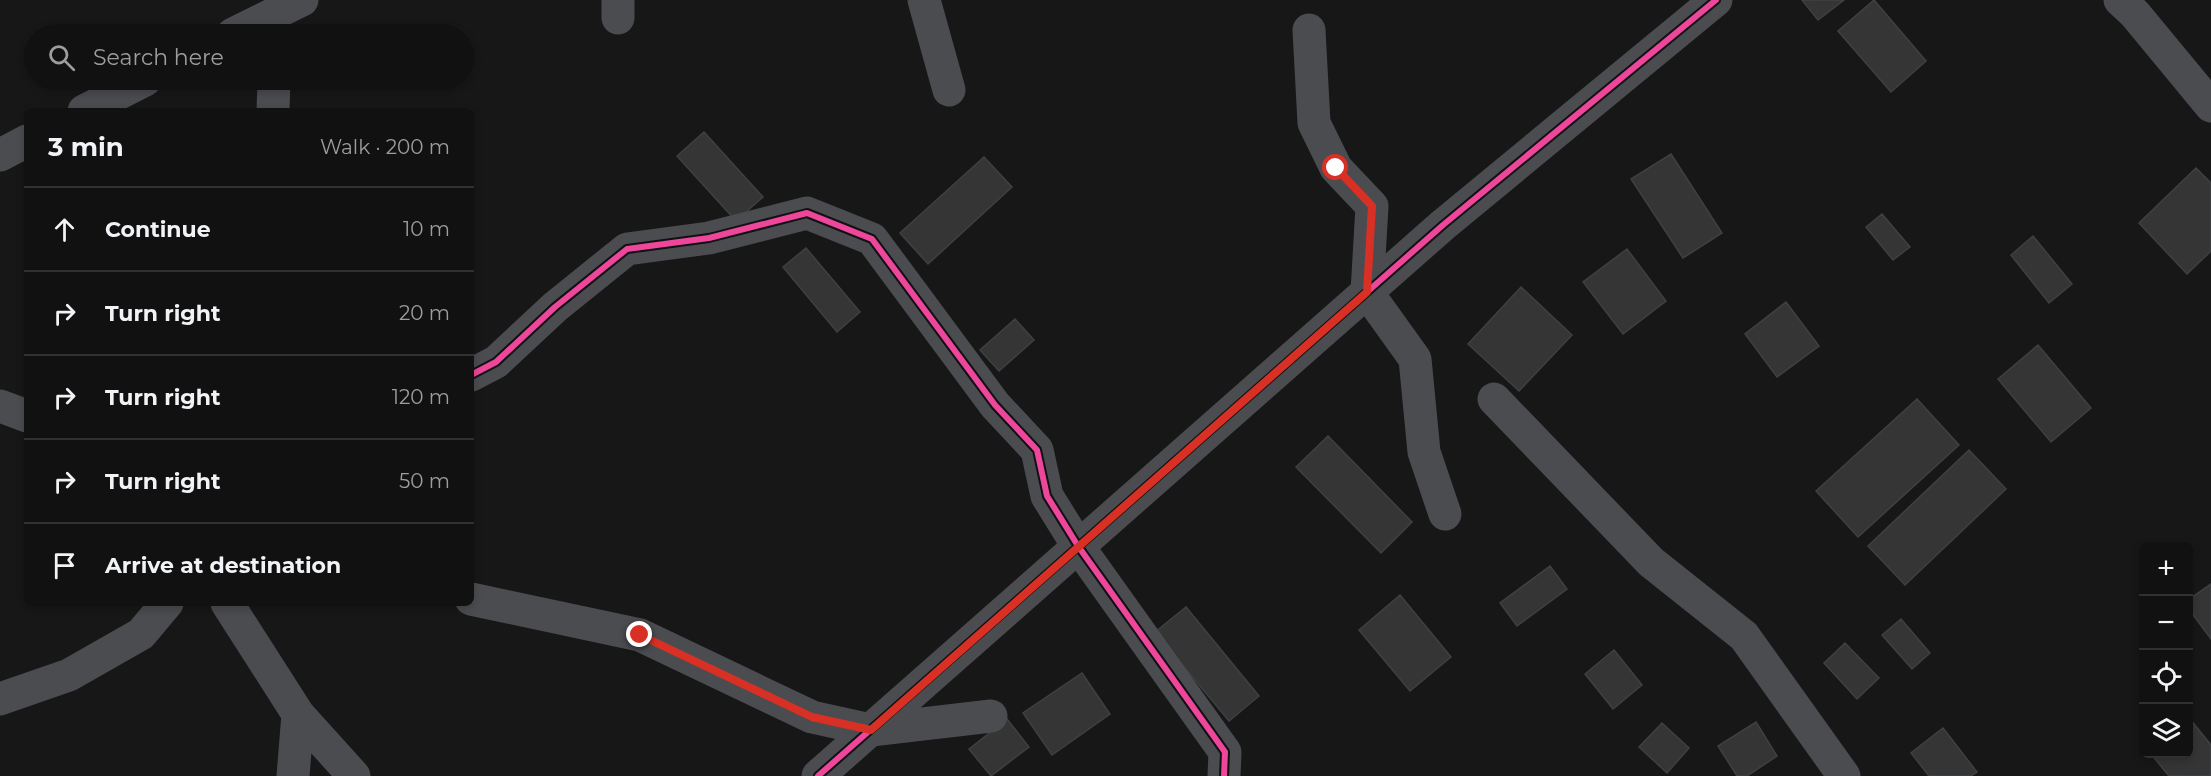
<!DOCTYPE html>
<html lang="en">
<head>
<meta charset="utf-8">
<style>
  :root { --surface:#111; --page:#1a1a1a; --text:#f1f3f6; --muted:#9c9d9f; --line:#303131 }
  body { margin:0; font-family:Montserrat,sans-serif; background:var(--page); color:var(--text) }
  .controls { position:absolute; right:18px; bottom:18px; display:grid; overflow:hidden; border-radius:9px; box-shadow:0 3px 9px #0003 }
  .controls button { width:54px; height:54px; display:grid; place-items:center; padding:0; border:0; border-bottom:2px solid var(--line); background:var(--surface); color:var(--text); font:30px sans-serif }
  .stop { position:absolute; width:18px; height:18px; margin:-14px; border:4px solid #d93025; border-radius:50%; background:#fff }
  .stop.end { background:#d93025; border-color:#fff; box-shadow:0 2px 6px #0008 }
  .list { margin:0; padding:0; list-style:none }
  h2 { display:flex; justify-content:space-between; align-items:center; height:78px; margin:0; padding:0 24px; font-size:26px }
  h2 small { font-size:20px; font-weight:400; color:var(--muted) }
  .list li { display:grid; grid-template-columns:39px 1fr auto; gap:18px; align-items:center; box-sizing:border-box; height:84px; padding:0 24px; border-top:2px solid var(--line) }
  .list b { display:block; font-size:22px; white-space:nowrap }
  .list em { font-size:20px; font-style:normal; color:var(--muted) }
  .icon { flex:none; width:33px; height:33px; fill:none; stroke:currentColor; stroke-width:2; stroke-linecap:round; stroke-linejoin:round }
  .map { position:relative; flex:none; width:2211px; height:776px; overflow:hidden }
  .search { position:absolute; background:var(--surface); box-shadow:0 3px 9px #0003; left:24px; top:24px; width:450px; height:66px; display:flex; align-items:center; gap:15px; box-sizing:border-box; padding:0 21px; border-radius:33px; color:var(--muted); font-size:22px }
  .panel { position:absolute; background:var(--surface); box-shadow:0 3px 9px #0003; left:24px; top:108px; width:450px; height:498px; border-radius:9px }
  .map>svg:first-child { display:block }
  .building { fill:#353536; stroke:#3f4043; stroke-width:1.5 }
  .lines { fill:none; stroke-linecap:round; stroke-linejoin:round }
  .street { stroke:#4b4c50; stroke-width:33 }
  .cycleway-casing { stroke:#111113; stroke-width:10 }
  .cycleway { stroke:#ed469a; stroke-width:6 }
  .route { stroke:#d93025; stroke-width:8 }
</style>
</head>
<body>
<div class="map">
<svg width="2211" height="776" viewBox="0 0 2211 776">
  <rect width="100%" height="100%" fill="#171717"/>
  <path class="building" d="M 1802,0 L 1844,0 L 1818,20 Z
    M 1874,0 L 1926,61 L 1891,92 L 1838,31 Z
    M 704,132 L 763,197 L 736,221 L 677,156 Z
    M 1671,154 L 1722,233 L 1683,258 L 1631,179 Z
    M 984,157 L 1012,187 L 928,264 L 900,233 Z
    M 2196,168 L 2211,183 L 2211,251 L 2187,274 L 2139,223 Z
    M 1882,214 L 1910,247 L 1893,260 L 1866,227 Z
    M 2033,236 L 2072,284 L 2049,303 L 2011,255 Z
    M 806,248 L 860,312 L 837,332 L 783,267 Z
    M 1627,249 L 1666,301 L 1623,334 L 1583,282 Z
    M 1521,287 L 1572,335 L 1519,391 L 1468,344 Z
    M 1786,302 L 1819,346 L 1777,377 L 1745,334 Z
    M 1015,319 L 1034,340 L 999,371 L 980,350 Z
    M 2038,345 L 2091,408 L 2051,442 L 1998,379 Z
    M 1917,399 L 1959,445 L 1858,537 L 1816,491 Z
    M 1328,436 L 1412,522 L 1381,553 L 1296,467 Z
    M 1969,450 L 2006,489 L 1905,585 L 1868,546 Z
    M 1550,566 L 1567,589 L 1517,626 L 1500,603 Z
    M 2211,584 L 2211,639 L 2188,608 L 2188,600 Z
    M 1400,595 L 1451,657 L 1410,691 L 1359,630 Z
    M 1186,607 L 1259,696 L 1229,721 L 1155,632 Z
    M 1901,619 L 1930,653 L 1912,669 L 1882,635 Z
    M 1845,643 L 1879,678 L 1857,699 L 1824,663 Z
    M 1614,650 L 1642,685 L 1613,709 L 1585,674 Z
    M 1082,673 L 1110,714 L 1052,755 L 1023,713 Z
    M 1007,719 L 1029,747 L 991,776 L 969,749 Z
    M 2190,719 L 2211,745 L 2211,776 L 2169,776 L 2151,754 L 2188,754 L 2188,720 Z
    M 1756,722 L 1777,756 L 1747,776 L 1737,776 L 1718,746 Z
    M 1662,723 L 1689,748 L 1667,773 L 1639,747 Z
    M 1943,728 L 1977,772 L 1971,776 L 1929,776 L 1911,753 Z"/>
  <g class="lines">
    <path class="street" d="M 924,0 L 949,90
      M 2120,0 L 2135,14 L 2211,106
      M 618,18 L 618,0
      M 1309,30 L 1314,123 L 1336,168 L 1372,206 L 1367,292 L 1415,359 L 1424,452 L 1445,514
      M 233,34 L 302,0
      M 84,111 L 145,80
      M 273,111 L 274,80
      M 0,155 L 27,141
      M 471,375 L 496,362 L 555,307 L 627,249 L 709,238 L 807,213 L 872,239 L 995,405 L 1037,450 L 1047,496 L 1078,546 L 1225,752 L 1224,776
      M 1494,399 L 1651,562 L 1744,636 L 1844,776
      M 0,406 L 27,416
      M 471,599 L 640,635 L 812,717 L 871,730 L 991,716
      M 227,603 L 298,714 L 354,776
      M 0,699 L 69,675 L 141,634 L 167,603
      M 293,776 L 298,714
      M 818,776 L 1443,225 L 1716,0"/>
    <defs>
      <path id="cycleway" d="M 471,375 L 496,362 L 555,307 L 627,249 L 709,238 L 807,213 L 872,239 L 995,405 L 1037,450 L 1047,496 L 1078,546 L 1225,752 L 1224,776
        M 818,776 L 1443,225 L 1716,0"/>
    </defs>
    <use href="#cycleway" class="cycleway-casing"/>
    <use href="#cycleway" class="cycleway"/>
  </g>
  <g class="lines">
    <path class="route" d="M 640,635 L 812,717 L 871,730 L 1367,292 L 1372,206 L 1336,168"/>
  </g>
</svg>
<div class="controls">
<button>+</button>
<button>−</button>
<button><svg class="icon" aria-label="locate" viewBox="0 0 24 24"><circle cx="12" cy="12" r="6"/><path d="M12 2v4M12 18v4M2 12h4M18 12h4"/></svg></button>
<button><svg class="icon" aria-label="layers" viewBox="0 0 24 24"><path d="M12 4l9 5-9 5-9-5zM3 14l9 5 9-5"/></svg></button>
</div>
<div class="stop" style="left:1336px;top:168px"></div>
<div class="stop end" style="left:640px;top:635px"></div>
<div class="search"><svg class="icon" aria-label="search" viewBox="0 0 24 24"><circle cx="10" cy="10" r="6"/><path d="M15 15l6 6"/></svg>Search here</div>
<section class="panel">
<h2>3 min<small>Walk · 200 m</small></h2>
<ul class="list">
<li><svg class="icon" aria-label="ahead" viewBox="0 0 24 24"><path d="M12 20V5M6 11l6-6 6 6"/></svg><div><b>Continue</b></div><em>10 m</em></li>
<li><svg class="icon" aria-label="right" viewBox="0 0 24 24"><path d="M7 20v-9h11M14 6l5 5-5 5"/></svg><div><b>Turn right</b></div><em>20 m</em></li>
<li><svg class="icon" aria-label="right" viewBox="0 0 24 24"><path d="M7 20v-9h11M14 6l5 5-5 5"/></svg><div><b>Turn right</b></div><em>120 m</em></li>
<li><svg class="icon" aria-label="right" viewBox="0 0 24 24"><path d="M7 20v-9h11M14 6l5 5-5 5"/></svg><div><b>Turn right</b></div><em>50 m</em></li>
<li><svg class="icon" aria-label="arrive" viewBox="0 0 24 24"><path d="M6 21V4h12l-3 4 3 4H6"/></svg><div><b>Arrive at destination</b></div></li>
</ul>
</section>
</div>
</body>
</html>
